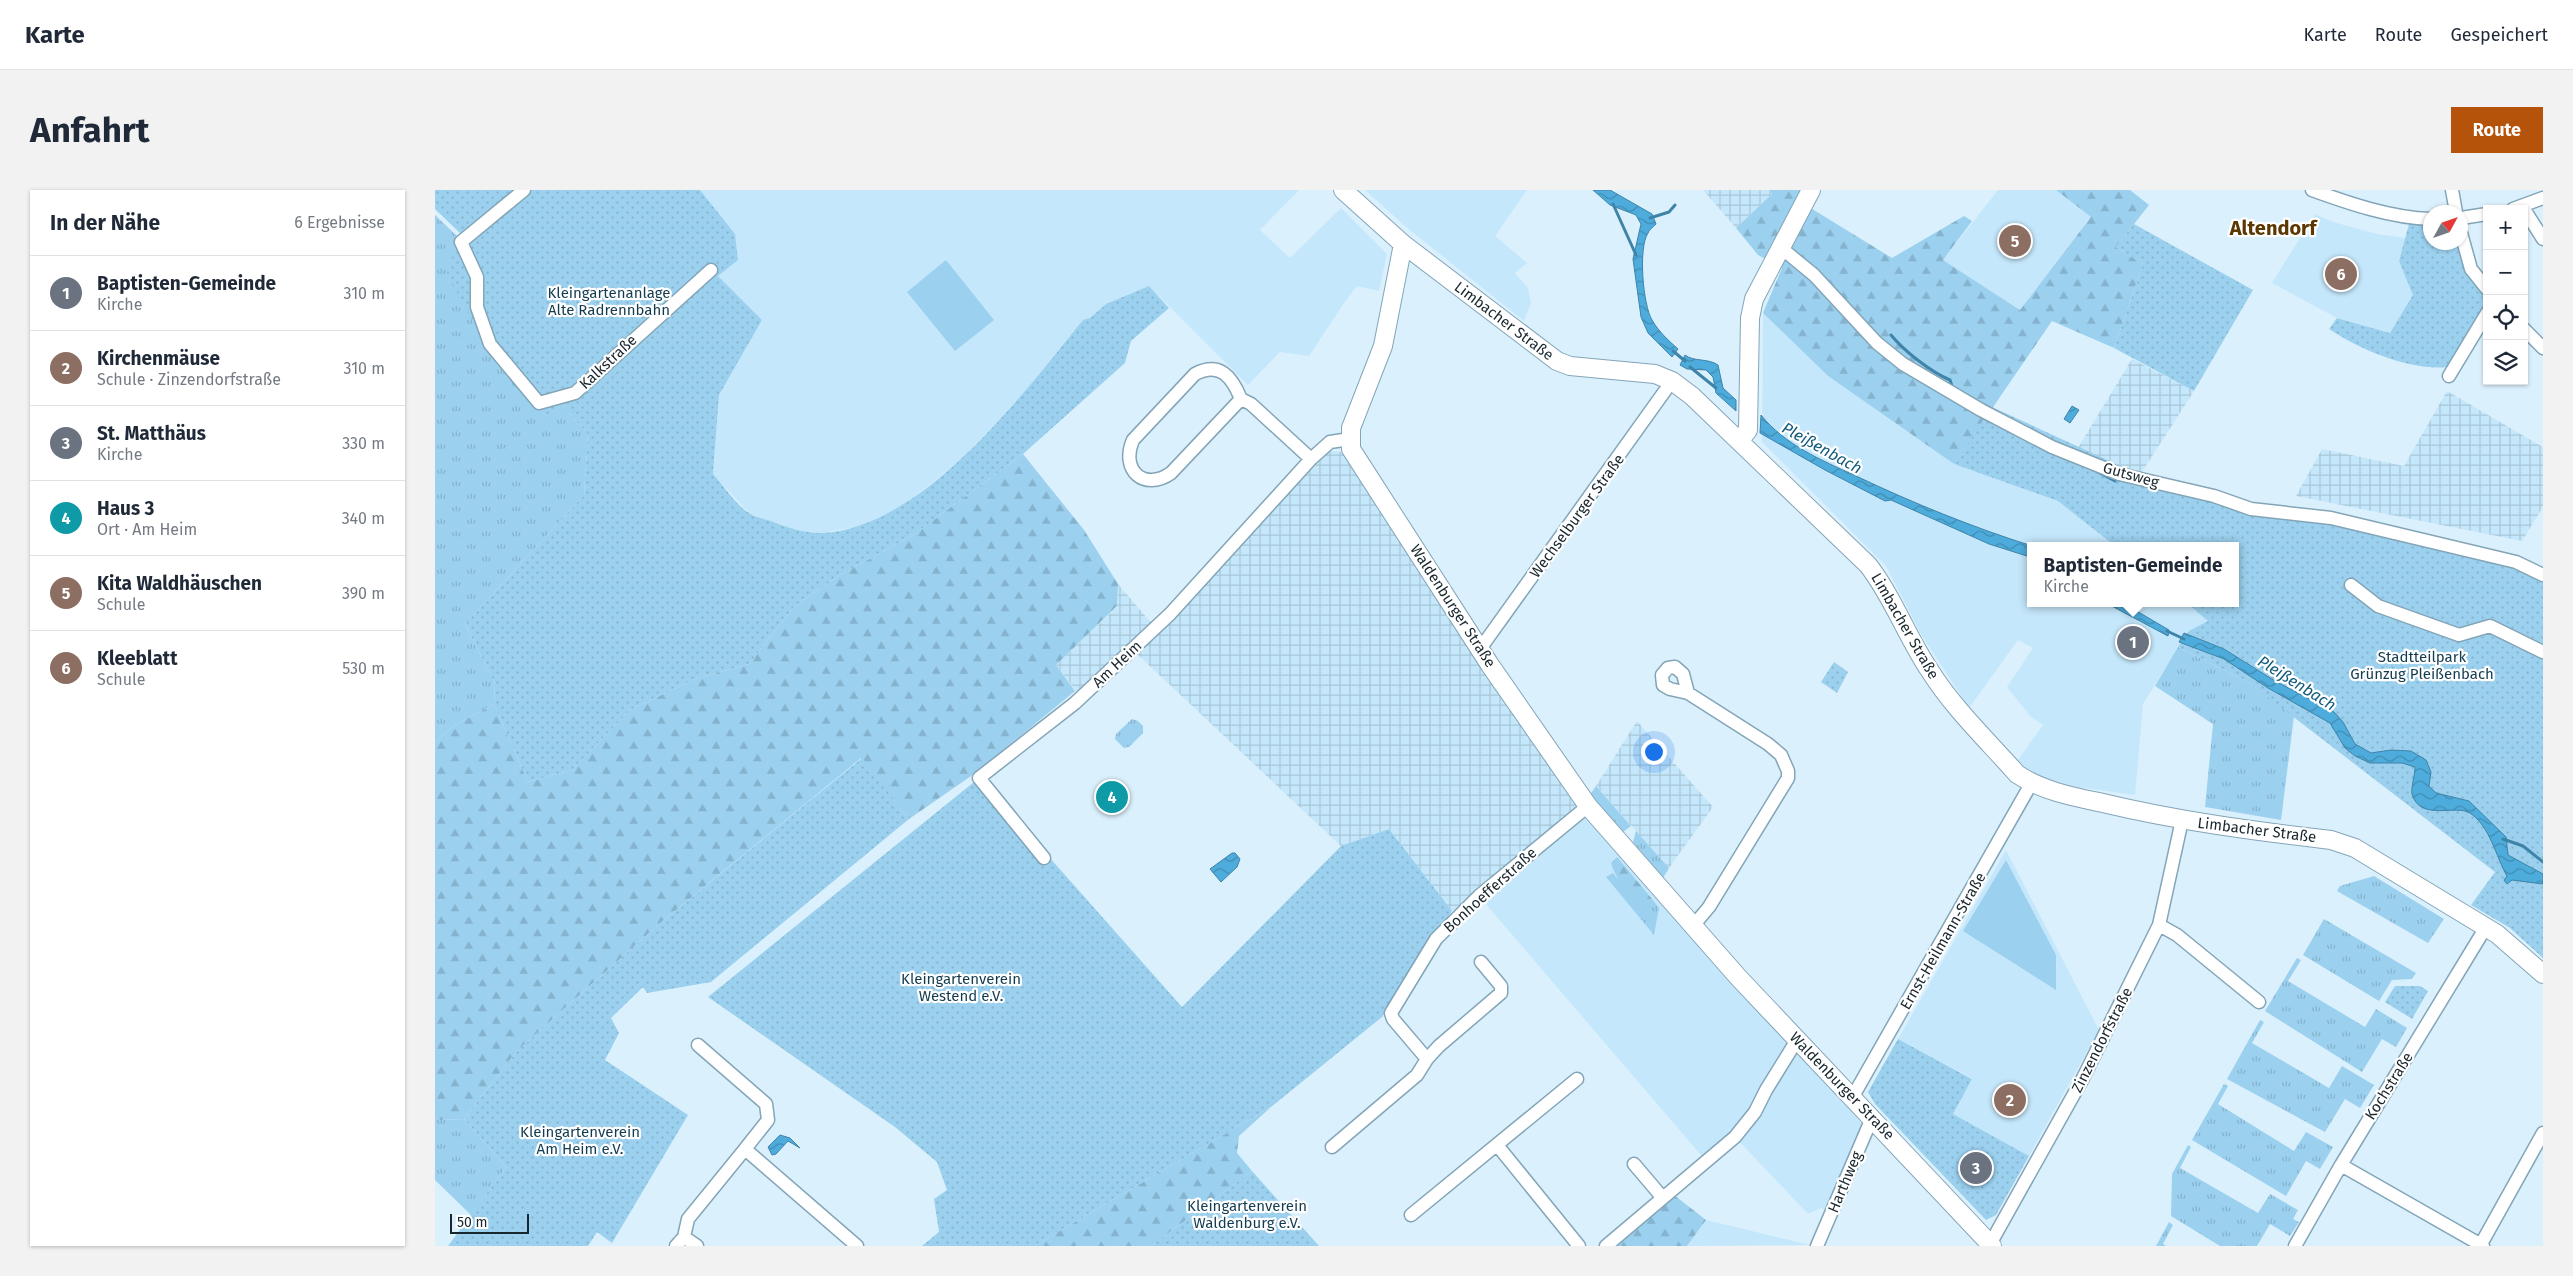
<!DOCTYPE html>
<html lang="de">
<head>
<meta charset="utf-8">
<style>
  :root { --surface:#fff; --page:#f2f2f3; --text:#1f2937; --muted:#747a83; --line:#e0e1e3; --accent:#b45309 }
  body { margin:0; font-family:"Fira Sans",sans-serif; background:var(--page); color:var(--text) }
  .controls { position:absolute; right:15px; top:15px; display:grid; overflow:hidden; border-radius:0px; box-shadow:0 1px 4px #0004 }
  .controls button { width:45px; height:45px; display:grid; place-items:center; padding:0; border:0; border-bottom:1px solid var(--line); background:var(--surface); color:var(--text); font:25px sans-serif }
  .compass { position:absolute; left:1988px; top:15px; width:45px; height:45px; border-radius:50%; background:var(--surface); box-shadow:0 1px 4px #0004; rotate:50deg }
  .scale { position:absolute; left:15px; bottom:12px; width:79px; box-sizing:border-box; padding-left:5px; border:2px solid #18262d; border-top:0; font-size:14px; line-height:18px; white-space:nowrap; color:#18262d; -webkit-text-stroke:4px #fff; paint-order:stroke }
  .you { position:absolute; left:1218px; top:561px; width:18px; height:18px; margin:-12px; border:4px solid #fff; border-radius:50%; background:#1a73e8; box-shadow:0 0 0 8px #1a73e833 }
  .badge { display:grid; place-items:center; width:32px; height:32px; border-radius:50%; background:var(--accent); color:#fff; font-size:16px; font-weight:700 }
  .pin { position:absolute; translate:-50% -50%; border:2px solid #fff; box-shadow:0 1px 5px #0006 }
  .popup { position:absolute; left:1592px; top:352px; width:212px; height:65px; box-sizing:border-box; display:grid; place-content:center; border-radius:0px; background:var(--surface); filter:drop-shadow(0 1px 4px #0005); font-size:16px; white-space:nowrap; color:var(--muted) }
  .popup b { font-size:19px; color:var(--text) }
  .popup::after { content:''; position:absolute; left:50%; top:100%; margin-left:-10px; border:10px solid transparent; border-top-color:var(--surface) }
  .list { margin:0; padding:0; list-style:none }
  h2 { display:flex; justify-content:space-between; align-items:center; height:65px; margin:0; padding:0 20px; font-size:21px }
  h2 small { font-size:16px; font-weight:400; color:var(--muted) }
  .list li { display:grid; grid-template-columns:32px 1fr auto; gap:15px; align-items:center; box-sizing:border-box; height:75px; padding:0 20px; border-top:1px solid var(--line) }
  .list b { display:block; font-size:19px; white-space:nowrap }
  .list p { margin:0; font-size:16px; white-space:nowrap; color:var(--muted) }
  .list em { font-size:16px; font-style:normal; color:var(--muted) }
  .icon { flex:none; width:28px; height:28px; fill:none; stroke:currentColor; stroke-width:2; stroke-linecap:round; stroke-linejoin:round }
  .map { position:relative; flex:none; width:2108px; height:1056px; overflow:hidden; border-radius:0px }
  header { display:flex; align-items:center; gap:30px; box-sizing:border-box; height:70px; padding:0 25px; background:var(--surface); border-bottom:1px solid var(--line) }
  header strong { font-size:24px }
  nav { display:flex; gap:28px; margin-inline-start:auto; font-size:18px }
  .intro { display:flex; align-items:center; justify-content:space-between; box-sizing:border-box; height:120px; padding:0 30px }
  h1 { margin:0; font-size:35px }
  .button { padding:12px 22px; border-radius:0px; background:var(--accent); color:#fff; font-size:18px; font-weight:700 }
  main { display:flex; gap:30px; padding:0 30px }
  aside { flex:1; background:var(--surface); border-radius:0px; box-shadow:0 1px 4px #0004 }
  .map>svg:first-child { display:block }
  .built { fill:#c5e7fb }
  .industrial { fill:url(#industrial-grid) }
  .grass { fill:url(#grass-tufts) }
  .forest { fill:url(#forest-firs) }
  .park { fill:url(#park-dots) }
  .pitch { fill:#9bd0ee }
  .water { fill:url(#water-waves); stroke:#3e84a8 }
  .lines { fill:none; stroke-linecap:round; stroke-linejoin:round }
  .stream { stroke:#3e84a8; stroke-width:3 }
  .street-casing { stroke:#83a5b8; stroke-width:15 }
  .secondary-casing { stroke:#83a5b8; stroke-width:20 }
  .street { stroke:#fff; stroke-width:12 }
  .secondary { stroke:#fff; stroke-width:18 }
  .labels { text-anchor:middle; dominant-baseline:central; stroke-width:4.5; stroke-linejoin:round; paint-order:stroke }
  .park-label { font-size:15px; fill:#133c50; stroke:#fff }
  .street-label { font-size:15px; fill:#18262d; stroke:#fff }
  .water-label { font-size:16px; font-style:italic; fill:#115b7b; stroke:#fff }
  .district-label { font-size:20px; font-weight:bold; fill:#5b3701; stroke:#fff }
</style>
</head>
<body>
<header>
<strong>Karte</strong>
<nav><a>Karte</a><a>Route</a><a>Gespeichert</a></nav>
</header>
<div class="intro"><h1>Anfahrt</h1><a class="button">Route</a></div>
<main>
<aside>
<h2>In der Nähe<small>6 Ergebnisse</small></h2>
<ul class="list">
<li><span class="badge" style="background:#6b7280">1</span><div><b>Baptisten-Gemeinde</b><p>Kirche</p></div><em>310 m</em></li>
<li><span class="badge" style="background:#8d6e63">2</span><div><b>Kirchenmäuse</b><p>Schule · Zinzendorfstraße</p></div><em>310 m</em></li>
<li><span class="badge" style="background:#6b7280">3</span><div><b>St. Matthäus</b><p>Kirche</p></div><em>330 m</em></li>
<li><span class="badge" style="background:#0f9aa8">4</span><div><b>Haus 3</b><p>Ort · Am Heim</p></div><em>340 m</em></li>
<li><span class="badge" style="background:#8d6e63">5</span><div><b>Kita Waldhäuschen</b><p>Schule</p></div><em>390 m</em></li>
<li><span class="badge" style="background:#8d6e63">6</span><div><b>Kleeblatt</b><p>Schule</p></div><em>530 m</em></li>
</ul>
</aside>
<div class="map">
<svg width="2108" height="1056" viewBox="0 0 2108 1056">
  <defs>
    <pattern id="industrial-grid" width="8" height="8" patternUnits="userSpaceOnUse" patternTransform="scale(1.25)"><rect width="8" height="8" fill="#c5e7fb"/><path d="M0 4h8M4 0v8" fill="none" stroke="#a8c6d7"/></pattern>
    <pattern id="grass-tufts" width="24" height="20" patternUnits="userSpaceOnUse" patternTransform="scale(1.25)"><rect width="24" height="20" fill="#9bd0ee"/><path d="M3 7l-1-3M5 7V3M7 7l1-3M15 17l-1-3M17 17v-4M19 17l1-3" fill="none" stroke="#85b2cc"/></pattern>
    <pattern id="forest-firs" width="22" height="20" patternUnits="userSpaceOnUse" patternTransform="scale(1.25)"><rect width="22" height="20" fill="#9bd0ee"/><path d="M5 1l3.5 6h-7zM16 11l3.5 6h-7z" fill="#85b2cc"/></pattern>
    <pattern id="park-dots" width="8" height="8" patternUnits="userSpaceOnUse" patternTransform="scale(1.25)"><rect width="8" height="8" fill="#9bd0ee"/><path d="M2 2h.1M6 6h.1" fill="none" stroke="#85b2cc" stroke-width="1.8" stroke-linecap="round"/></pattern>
    <pattern id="water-waves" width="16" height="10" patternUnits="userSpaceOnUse" patternTransform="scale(1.25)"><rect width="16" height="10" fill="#4eacdc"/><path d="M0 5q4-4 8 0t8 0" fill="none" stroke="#408cb3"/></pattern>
  </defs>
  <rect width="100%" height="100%" fill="#dbf0fd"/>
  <path class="built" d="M 265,0 L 864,0 L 825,40 L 855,68 L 906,18 L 952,64 L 944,101 L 922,96 L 909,113 L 874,166 L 845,162 L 813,195 L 714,96 L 671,114 L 655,128 L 581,214 L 523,272 L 462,320 L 426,336 L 387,343 L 358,340 L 314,323 L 278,284 L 284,205 L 327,130 L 283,86 L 300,44 Z
    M 930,0 L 1092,0 L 1060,46 L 1092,73 L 1080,83 L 1093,98 L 1096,113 L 1089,131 L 971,37 Z
    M 1563,0 L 1621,0 L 1656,27 L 1585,120 L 1508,70 Z
    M 1880,24 L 1898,32 L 1942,44 L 1971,48 L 1964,71 L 1979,105 L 1955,143 L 1900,127 L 1837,93 Z
    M 1328,123 L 1393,186 L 1519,274 L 1623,311 L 1680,356 L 1596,356 L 1596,413 L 1752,413 L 1774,431 L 1751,445 L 1708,514 L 1700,605 L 1635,596 L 1601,586 L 1582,571 L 1608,535 L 1595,526 L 1572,497 L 1598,458 L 1583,450 L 1534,518 L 1486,444 L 1451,376 L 1327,252 Z
    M 1153,616 L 1362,850 L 1357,858 L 1427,934 L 1391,1021 L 1386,1018 L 1373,1024 L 1300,947 L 1272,972 L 1044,706 Z
    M 1571,660 L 1664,840 L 1594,966 L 1518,924 L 1537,888 L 1463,849 Z
    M 1271,1030 L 1375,1055 L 1252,1056 Z"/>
  <path class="industrial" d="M 1268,0 L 1334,0 L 1337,4 L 1301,38 Z
    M 1697,169 L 1759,201 L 1705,285 L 1643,258 Z
    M 2012,201 L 2108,257 L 2108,317 L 2087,351 L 1861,306 L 1887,259 L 1969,276 Z
    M 894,261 L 909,262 L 1153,616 L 1044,706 L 1017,721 L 954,639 L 906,656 L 702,464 L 647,509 L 621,475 L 682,417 L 683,394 L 724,442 Z
    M 1202,531 L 1278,617 L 1234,678 L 1161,596 Z"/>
  <path class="grass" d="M 0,25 L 23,47 L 112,225 L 126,214 L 153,244 L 149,305 L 30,434 L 60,494 L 59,514 L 20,535 L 0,552 Z
    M 1743,457 L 1813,492 L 1859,526 L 1846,630 L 1770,617 L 1778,534 L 1720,496 Z
    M 697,529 L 703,531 L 708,536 L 708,543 L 694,557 L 689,558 L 680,549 L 681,544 Z
    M 1161,596 L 1196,636 L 1188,642 L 1155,605 Z
    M 1201,641 L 1234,678 L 1228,688 L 1198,652 Z
    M 1178,683 L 1199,709 L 1210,714 L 1217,709 L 1224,718 L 1219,745 L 1171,687 Z
    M 1939,686 L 2009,729 L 1993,753 L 1902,701 L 1905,696 Z
    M 1889,729 L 1981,783 L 1977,789 L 1957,790 L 1944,811 L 1868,765 Z
    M 1862,768 L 1866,770 L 1853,791 L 1930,837 L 1941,819 L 1972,838 L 1961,857 L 1947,849 L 1927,882 L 1830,821 Z
    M 1825,830 L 1829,832 L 1817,853 L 1894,898 L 1907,876 L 1939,895 L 1925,918 L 1910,909 L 1890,942 L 1792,889 Z
    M 1789,894 L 1793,896 L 1783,914 L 1859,961 L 1871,942 L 1898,957 L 1885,979 L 1871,971 L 1851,1006 L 1757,950 Z
    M 0,928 L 5,930 L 29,929 L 71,977 L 36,1025 L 0,990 Z
    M 1753,955 L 1756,957 L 1745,978 L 1823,1023 L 1835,1004 L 1863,1020 L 1858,1029 L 1864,1032 L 1855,1046 L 1835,1034 L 1822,1056 L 1785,1056 L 1736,1026 L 1737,984 Z
    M 1734,1032 L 1738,1035 L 1728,1054 L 1731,1056 L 1721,1056 Z"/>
  <path class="forest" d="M 1334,0 L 1368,0 L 1369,14 L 1457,68 L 1529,26 L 1537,31 L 1508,70 L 1585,120 L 1656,27 L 1621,0 L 1695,0 L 1714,15 L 1681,57 L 1708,74 L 1679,158 L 1617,131 L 1519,274 L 1393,186 L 1328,123 L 1347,78 L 1323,65 L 1301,38 L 1337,4 Z
    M 588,264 L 649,340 L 683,394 L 682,416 L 621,475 L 640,501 L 539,584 L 474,629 L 426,568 L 223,735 L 82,861 L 29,929 L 5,930 L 0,928 L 0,552 L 20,535 L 59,514 L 93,592 L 137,580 L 195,520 L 260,489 L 314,474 L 359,417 L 403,386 L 478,345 Z
    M 1182,667 L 1217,709 L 1210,714 C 1196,713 1179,685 1176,673 Z
    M 836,917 L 804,946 L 802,963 L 817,981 L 716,1056 L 599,1056 Z
    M 1239,1005 L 1271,1030 L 1252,1056 L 1179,1056 Z"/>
  <path class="park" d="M 0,0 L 265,0 L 300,44 L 303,70 L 283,86 L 327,130 L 284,205 L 278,284 C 289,296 301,315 314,323 C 320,327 329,329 336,331 C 352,338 369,343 387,343 C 487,339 590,202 648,130 L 655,128 L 671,114 L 714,96 L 734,118 L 696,151 L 690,173 L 588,264 L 478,345 L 403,386 L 359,417 L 314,474 L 260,489 L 195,520 L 137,580 L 93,592 L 59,514 L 60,494 L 30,434 L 149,305 L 153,244 L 126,214 L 112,226 L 51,157 L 12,83 L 25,43 L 0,19 Z
    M 1699,34 L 1818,100 L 1759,201 L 1679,158 L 1708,74 L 1681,57 Z
    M 1974,34 L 1995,34 L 1996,52 L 2024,53 L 2050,103 L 2052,111 L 2014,177 C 1975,181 1926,160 1894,139 L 1902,128 L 1955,143 L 1978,105 L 1964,71 Z
    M 1557,217 L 1705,285 L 1894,333 L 2073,373 L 2108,388 L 2108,768 L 2075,738 L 2036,715 L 2060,682 L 1813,492 L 1743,457 L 1754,441 L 1773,431 L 1752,413 L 1800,413 L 1800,356 L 1680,356 L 1623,311 L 1519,274 Z
    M 1399,472 L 1413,482 L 1402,503 L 1386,492 Z
    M 427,568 L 474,629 L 276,792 L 212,803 L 208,797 L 176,828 L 184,843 L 170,870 L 253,925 L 177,1053 L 162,1042 L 153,1056 L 13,1056 L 71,977 L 29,929 L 82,861 L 223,735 Z
    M 544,588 L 747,817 L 906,656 L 954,639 L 1017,721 L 947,827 L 836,917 L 599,1056 L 487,1056 L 504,1042 L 499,1009 L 512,1000 L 502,972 L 460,937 L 273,807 Z
    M 1960,796 L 1985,796 L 1993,801 L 1977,829 L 1950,812 Z
    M 1463,849 L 1537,889 L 1518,924 L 1594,966 L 1561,1025 L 1551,1030 L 1440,914 L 1433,902 Z
    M 817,981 L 884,1056 L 716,1056 Z"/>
  <path class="pitch" d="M 511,70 L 559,130 L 520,161 L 472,102 Z
    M 1571,670 L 1621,765 L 1621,800 L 1528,741 Z"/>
  <path class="water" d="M 1158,0 L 1175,0 L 1217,24 L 1221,34 C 1218,37 1214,40 1213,43 C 1203,58 1208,115 1217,130 C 1224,142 1233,150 1243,159 L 1237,167 L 1213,143 L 1206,127 L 1198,69 L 1206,34 L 1201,25 L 1175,15 Z
    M 1250,165 C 1259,172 1273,168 1283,175 L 1288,198 L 1301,210 L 1301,221 L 1281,203 L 1278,187 L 1271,180 L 1252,179 L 1245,175 Z
    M 1637,216 L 1644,220 L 1635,233 L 1629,229 Z
    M 1326,225 C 1350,255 1386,270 1421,286 C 1478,313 1537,337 1597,356 L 1595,367 L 1554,354 L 1456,310 L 1450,311 L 1390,280 L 1325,243 Z
    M 1671,413 L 1688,413 L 1734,440 L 1733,446 Z
    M 1749,443 L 1789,459 L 1840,491 L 1899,522 L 1908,532 L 1920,554 L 1936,563 L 1956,560 L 1976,561 L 1991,570 L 1996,582 L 1994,596 L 2001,603 L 2034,611 L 2071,647 L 2073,665 L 2108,684 L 2108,694 L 2077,690 L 2072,694 L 2069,690 L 2072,686 C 2061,667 2055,636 2035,623 C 2021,614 1985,632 1977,604 C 1976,597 1980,585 1980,577 L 1967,573 L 1935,573 L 1920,566 L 1910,558 L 1895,533 L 1833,498 L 1789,469 L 1744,452 Z
    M 797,663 L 800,663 L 805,669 L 802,677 L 786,692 L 775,679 Z
    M 345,945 L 355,948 L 365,958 L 353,951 L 341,964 L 337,965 L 333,957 Z"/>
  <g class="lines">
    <path class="stream" d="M 1178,14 L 1201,65
      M 1215,28 L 1234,22 L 1240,15
      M 1456,145 C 1469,161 1496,182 1515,190 L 1518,199
      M 1238,161 L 1250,171
      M 1255,177 L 1281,198
      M 1663,282 L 1680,291
      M 1732,441 L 1749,449
      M 2068,649 L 2088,656 L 2108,672"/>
    <defs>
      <path id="street" d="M 89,0 L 26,52 L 42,87 L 42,117 L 55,154 L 104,213 L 140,203 L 276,80
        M 1877,0 C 1913,13 1956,28 1996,29
        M 2017,0 L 2021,22
        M 2078,19 L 2108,8
        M 2089,19 L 2108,49
        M 2026,28 L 2052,24
        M 2026,43 L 2036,79 L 2052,99
        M 1345,57 L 1379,85 L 1442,153 L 1468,174 L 1546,220 L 1617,257 L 1684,284 L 1779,306 L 1816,319 L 1896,328 L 2081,372 L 2108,385
        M 2089,139 L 2108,158
        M 2014,186 L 2052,123
        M 806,209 L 736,283 C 709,302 685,280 698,250 L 760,184 C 785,171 797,187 806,209 L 816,214 L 876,269
        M 1916,395 L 1943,416 L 2024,445 L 2055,436 L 2108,462
        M 1045,459 L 1237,191
        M 1253,503 L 1248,484 L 1240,477 L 1233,478 L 1227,485 L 1228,495 L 1235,499 L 1253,503 L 1333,554 L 1346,565 L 1353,581 L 1353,588 L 1274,717 L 1258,736
        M 609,668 L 544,588 L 640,513 L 735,424 L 876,269 L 895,252 L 915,249
        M 1724,735 L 1742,745 L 1824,812
        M 263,855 L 331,914 L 333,930 L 310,959 L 422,1056
        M 992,869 L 958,829 L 956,823 L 1001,749 L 1044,706 L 1153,616
        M 1417,908 L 1596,594
        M 1062,955 L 1144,1056
        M 897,957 L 982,885 L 992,869 L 1004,856 L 1066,803 L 1066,796 L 1046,772
        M 1199,974 L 1227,1007
        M 1906,975 L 2048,1056
        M 976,1025 L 1142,889
        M 249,1047 L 253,1029 L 310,959
        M 241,1056 L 249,1047 L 262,1056
        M 1171,1056 L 1300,947 L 1320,922 L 1331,900 L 1362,850
        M 1382,1056 L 1437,928
        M 1554,1056 L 1648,888 L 1724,735 L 1747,630
        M 1860,1056 L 1906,975 L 2051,737
        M 2045,1056 L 2108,943"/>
      <path id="secondary" d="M 908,0 L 968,54 L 1122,171 L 1135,176 L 1220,184 L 1237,191 L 1257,206 L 1433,375 C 1458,407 1472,447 1495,481 C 1519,519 1553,551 1582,584 C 1607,601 1639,607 1668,613 C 1743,631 1819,641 1896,650 L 1920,658 L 2062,744 L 2108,784
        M 968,54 L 948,156 L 916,238 L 916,259 L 1055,475 L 1153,616 L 1303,787 L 1557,1056
        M 1304,251 L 1313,240 L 1315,128 L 1319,109 L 1376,0"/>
    </defs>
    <use href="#street" class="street-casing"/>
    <use href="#secondary" class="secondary-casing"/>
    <use href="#street" class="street"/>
    <use href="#secondary" class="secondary"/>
  </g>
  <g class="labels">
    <g class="park-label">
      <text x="174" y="103">Kleingartenanlage<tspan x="174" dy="17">Alte Radrennbahn</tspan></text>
      <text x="1987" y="467">Stadtteilpark<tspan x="1987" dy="17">Grünzug Pleißenbach</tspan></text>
      <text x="526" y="789">Kleingartenverein<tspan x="526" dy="17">Westend e.V.</tspan></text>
      <text x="145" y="942">Kleingartenverein<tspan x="145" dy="17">Am Heim e.V.</tspan></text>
      <text x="812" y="1016">Kleingartenverein<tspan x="812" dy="17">Waldenburg e.V.</tspan></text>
    </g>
    <g class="street-label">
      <text transform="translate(1069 131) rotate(37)">Limbacher Straße</text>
      <text transform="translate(173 172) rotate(-43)">Kalkstraße</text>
      <text transform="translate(1696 285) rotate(16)">Gutsweg</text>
      <text transform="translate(1142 326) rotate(-54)">Wechselburger Straße</text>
      <text transform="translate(1018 416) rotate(57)">Waldenburger Straße</text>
      <text transform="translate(1470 436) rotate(60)">Limbacher Straße</text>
      <text transform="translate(682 474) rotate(-43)">Am Heim</text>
      <text transform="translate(1822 640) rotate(7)">Limbacher Straße</text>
      <text transform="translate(1055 700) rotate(-42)">Bonhoefferstraße</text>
      <text transform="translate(1508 751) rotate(-60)">Ernst-Heilmann-Straße</text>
      <text transform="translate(1667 850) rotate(-63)">Zinzendorfstraße</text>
      <text transform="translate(1407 896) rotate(46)">Waldenburger Straße</text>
      <text transform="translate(1954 896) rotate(-58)">Kochstraße</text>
      <text transform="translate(1410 992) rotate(-67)">Harthweg</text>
    </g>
    <g class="water-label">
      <text transform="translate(1387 258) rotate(29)">Pleißenbach</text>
      <text transform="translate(1862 493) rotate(32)">Pleißenbach</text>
    </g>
    <g class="district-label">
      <text x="1838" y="38">Altendorf</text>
    </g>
  </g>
</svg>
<div class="controls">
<button>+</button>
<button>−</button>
<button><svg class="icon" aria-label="locate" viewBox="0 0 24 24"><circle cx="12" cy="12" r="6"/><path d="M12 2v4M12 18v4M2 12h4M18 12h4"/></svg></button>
<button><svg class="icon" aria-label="layers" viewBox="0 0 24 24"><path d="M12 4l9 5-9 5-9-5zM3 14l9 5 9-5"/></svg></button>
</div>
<svg class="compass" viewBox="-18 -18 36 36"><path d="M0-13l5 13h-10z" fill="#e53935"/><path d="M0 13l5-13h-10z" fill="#747a83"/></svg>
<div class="scale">50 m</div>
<div class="you"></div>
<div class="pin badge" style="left:1698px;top:452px;background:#6b7280">1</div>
<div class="popup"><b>Baptisten-Gemeinde</b>Kirche</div>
<div class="pin badge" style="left:1575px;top:910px;background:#8d6e63">2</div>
<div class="pin badge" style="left:1541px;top:978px;background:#6b7280">3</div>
<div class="pin badge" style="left:677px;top:607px;background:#0f9aa8">4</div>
<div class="pin badge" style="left:1580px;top:51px;background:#8d6e63">5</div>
<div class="pin badge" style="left:1906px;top:84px;background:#8d6e63">6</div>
</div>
</main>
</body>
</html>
